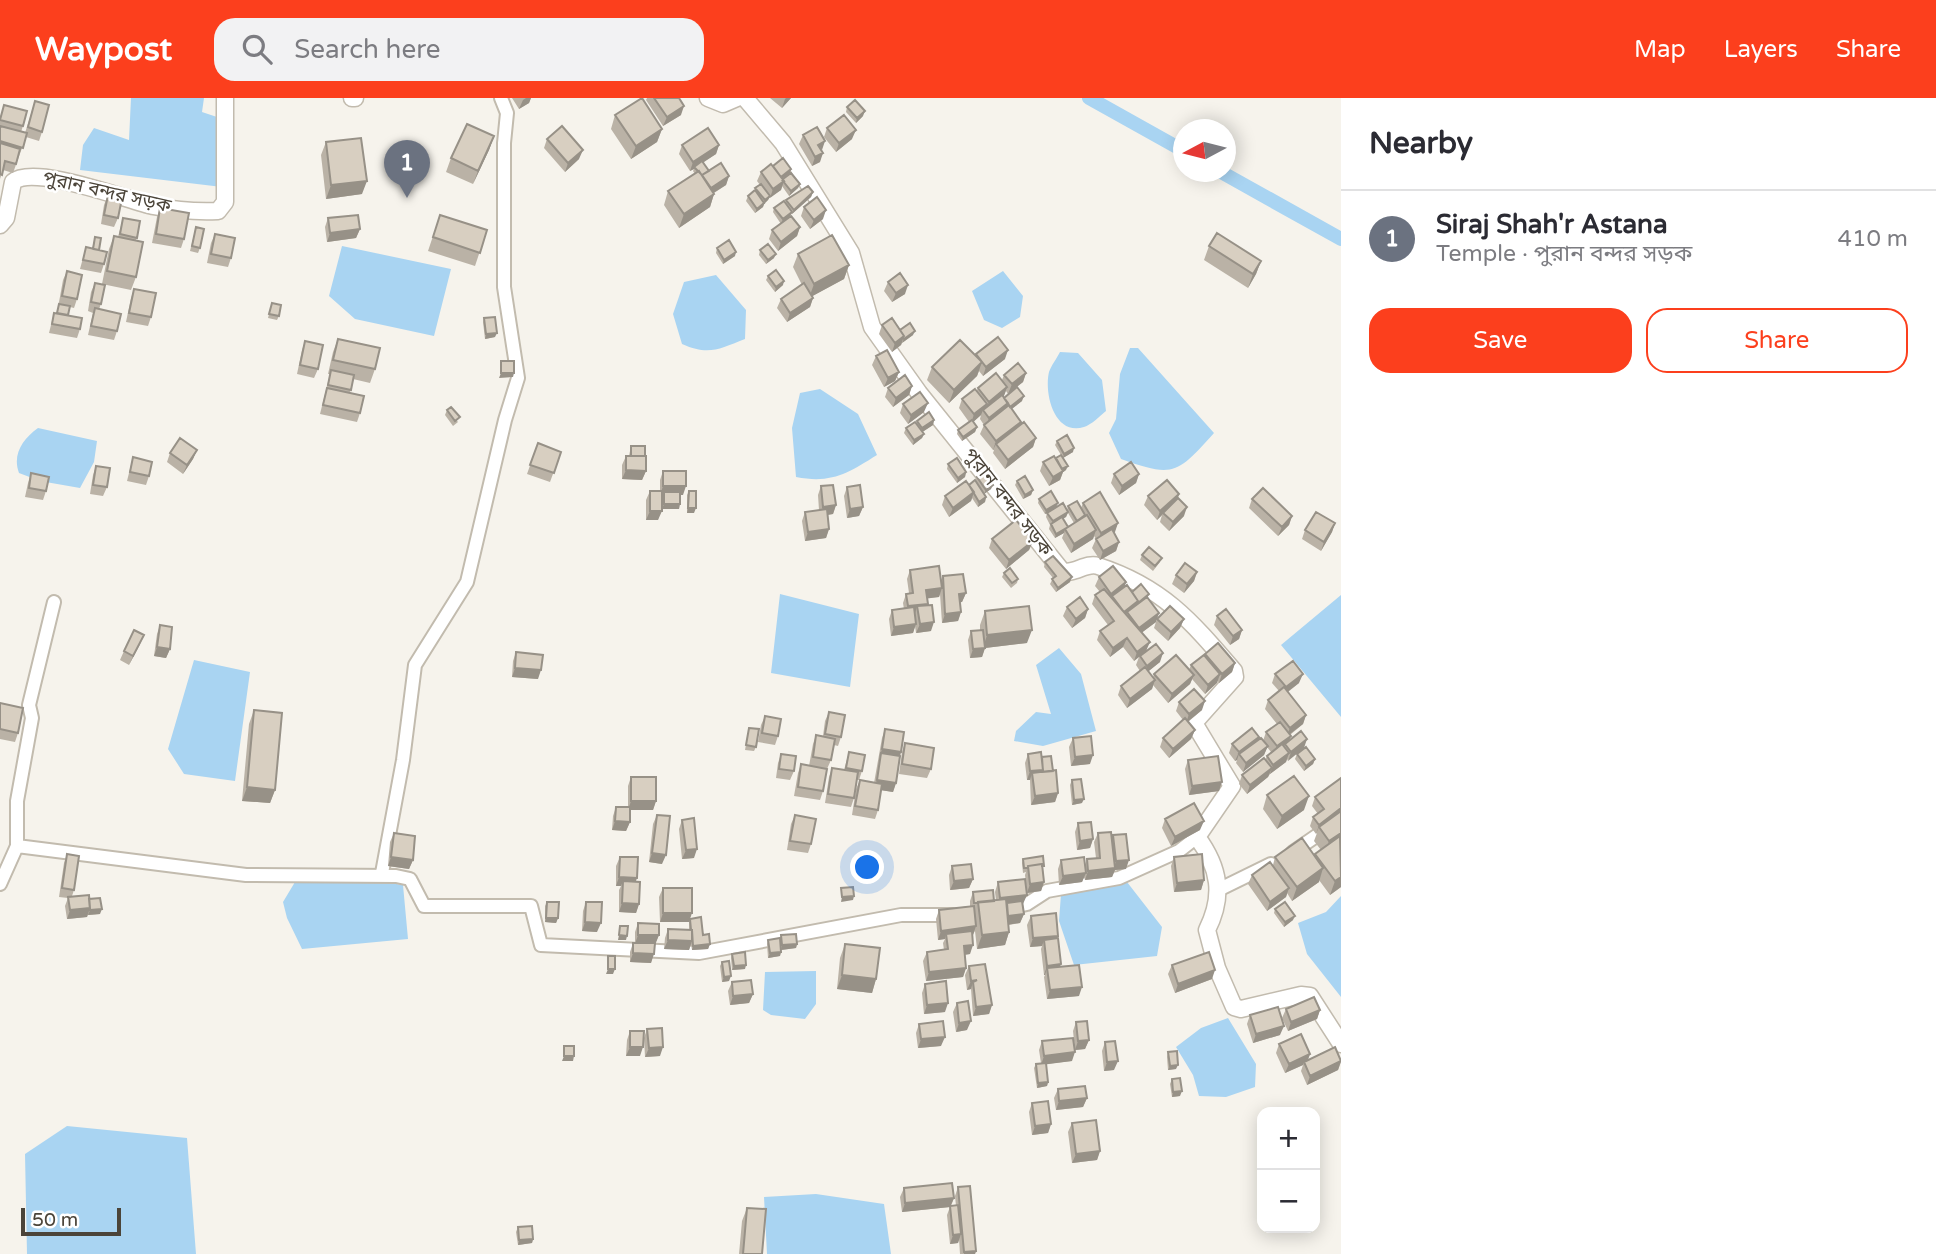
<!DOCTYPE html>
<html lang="en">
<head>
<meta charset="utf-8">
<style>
  :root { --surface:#fff; --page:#f2f2f3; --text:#2b2b33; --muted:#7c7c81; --line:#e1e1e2; --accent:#fc3f1d }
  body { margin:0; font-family:"Varela Round","Noto Sans Bengali",sans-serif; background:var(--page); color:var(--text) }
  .controls { position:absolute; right:21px; bottom:21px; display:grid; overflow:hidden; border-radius:14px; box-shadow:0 4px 18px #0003 }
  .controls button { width:63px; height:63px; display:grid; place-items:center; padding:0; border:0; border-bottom:2px solid var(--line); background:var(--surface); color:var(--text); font:35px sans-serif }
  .compass { position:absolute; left:1173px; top:21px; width:63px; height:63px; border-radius:50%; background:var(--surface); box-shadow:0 4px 18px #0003; rotate:263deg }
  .scale { position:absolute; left:21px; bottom:18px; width:100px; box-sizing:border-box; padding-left:7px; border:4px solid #4b4439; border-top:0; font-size:19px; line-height:24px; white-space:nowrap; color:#4b4439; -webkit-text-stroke:5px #fff; paint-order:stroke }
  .you { position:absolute; left:868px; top:770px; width:24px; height:24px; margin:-18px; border:5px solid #fff; border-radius:50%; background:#1a73e8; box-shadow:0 0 0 10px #1a73e833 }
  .badge { display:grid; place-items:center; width:46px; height:46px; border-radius:50%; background:var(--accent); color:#fff; font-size:23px; font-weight:700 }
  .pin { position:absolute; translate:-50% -58px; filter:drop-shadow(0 2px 4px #0008) }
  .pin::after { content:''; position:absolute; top:37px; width:24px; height:21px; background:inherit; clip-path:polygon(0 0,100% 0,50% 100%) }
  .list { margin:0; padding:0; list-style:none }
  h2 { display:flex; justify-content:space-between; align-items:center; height:91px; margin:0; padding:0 28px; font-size:30px }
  h2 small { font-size:23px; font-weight:400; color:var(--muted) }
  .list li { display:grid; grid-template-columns:46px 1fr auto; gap:21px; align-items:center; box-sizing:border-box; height:98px; padding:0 28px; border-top:2px solid var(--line) }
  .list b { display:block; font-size:26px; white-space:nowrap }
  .list p { margin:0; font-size:23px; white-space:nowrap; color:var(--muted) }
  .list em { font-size:23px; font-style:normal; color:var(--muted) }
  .actions { display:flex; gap:14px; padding:21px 28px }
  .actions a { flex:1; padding:16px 0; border:2px solid var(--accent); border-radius:21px; text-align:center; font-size:24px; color:var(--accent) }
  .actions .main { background:var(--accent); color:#fff }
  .icon { flex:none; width:38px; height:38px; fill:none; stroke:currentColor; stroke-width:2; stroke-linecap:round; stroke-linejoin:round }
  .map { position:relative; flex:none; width:1341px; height:1156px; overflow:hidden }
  header { display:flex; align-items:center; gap:42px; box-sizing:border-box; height:98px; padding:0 35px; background:var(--accent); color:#fff }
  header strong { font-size:33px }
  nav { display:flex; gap:38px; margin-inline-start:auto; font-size:24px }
  .search { width:490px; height:63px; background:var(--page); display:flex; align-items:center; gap:18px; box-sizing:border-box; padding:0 24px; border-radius:21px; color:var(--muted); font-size:26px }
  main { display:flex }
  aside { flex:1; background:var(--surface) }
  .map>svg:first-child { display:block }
  .water { fill:#a9d4f2 }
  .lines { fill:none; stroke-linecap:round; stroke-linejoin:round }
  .canal { stroke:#a9d4f2; stroke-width:14 }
  .minor-casing { stroke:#c2bbae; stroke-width:16 }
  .tertiary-casing { stroke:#c2bbae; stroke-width:19 }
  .minor { stroke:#fff; stroke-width:12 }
  .tertiary { stroke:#fff; stroke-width:16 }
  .wall { fill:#bab2a6; fill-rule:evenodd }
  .shaded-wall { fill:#979187 }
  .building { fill:#d8cfc1; stroke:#979187; stroke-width:2 }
  .labels { text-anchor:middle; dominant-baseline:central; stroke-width:5; stroke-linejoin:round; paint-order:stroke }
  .street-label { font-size:19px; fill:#4b4439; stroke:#fff }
</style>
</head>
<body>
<header>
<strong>Waypost</strong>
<div class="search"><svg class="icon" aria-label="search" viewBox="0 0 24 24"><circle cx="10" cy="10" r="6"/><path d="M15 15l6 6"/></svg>Search here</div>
<nav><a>Map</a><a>Layers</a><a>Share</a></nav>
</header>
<main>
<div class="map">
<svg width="1341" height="1156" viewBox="0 0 1341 1156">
  <rect width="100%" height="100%" fill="#f6f3ec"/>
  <path class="water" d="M 131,0 L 204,0 L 202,14 L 220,20 L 222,89 L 80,72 L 83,47 L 94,30 L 129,42 Z
    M 342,148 L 451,171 L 434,238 L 355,221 L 329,198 Z
    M 1003,173 L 1023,198 L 1020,219 L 1002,230 L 984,222 L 972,193 Z
    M 716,177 L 746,212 L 745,241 C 719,251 709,258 682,246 L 673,216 L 684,184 Z
    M 1130,250 L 1138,250 L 1214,335 C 1177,376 1174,380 1121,361 L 1109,335 L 1116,321 L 1120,276 Z
    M 1060,254 L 1078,255 L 1102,282 L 1106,313 C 1100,318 1091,327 1084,329 C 1054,338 1044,295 1049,274 C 1051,268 1057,260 1060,254 Z
    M 820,291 L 858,316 L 877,357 C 848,375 832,386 796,379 L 792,330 L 800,295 Z
    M 38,330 L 97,343 L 94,364 L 80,390 L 40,383 L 19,375 C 12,356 23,341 38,330 Z
    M 780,496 L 859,516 L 850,589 L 771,575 Z
    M 1341,497 L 1341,619 L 1281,547 Z
    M 1059,550 L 1081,576 L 1096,633 L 1043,648 L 1014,643 L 1016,633 L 1036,614 L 1051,616 L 1036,567 Z
    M 194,562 L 250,574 L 235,683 L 184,676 L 168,651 Z
    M 295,784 L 384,784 L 403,787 L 408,841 L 302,851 L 287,820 L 283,804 Z
    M 1127,784 L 1162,829 L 1157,858 L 1074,867 L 1059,823 L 1061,796 Z
    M 1341,798 L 1341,899 L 1307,856 L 1298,825 L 1326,814 Z
    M 816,873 L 816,906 L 805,921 L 771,917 L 763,912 L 765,874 Z
    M 1228,920 L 1256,966 L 1255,989 L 1226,999 L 1199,998 L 1193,977 L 1176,949 L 1201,930 Z
    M 67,1028 L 187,1040 L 196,1156 L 27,1156 L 25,1056 Z
    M 816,1096 L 884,1106 L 891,1156 L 767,1156 L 764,1099 Z"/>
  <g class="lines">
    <path class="canal" d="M 1089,0 L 1184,53
      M 1221,74 L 1341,141"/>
    <defs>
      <path id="minor" d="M 17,748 L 246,777 L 396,778 L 410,781 L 424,808 L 531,808 L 541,847 L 699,855 L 901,817 L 953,817
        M 1293,754 L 1341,721
        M 382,775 L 403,662 L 415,567 L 467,484 L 505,322 L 518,280 L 504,189 L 504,45 L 507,15 L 501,0
        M 0,786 L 17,748 L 17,703 L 32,620 L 29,607 L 54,504
        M 1218,792 L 1271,766
        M 1009,810 L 1027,806 L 1047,793 L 1119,780 L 1179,753 L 1197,739"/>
      <path id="tertiary" d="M 352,0 L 355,0
        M 708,0 L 723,6 L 737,0
        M 745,0 L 783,45 L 851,155 L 872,229 L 919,295 L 1062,473 C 1074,477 1086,464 1098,468 C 1163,489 1192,524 1234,573 L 1235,579 L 1194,625 L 1232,688 L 1197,739 C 1220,770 1224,798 1207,832 L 1217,870 L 1234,909 L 1241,911 L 1301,897 L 1310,898 L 1341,946
        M 0,127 L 6,120 L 13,84 C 33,66 124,101 153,108 C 174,112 197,114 218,113 L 225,104 L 225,0"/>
    </defs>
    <use href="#minor" class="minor-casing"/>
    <use href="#tertiary" class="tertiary-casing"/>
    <use href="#minor" class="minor"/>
    <use href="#tertiary" class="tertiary"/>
  </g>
  <path class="wall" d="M 512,0 L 531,0 L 529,5 L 519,11 Z
    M 647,0 L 679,0 L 681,17 L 663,28 L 646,2 Z
    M 770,0 L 791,0 L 782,10 Z
    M 35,3 L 42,34 L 39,43 L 26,39 L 13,75 L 3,72 L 0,81 L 0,20 L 4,7 L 23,28 L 21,34 L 25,35 Z
    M 847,9 L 863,18 L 856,25 L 846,14 Z
    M 615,17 L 662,31 L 657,44 L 631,61 L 611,31 Z
    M 827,30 L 852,41 L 836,54 L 824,39 Z
    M 803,37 L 821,52 L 820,64 L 812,68 L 799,46 Z
    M 494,38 L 489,52 L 473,86 L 446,74 L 451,60 Z
    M 547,41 L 579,61 L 565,74 L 544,50 Z
    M 326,44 L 362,96 L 326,101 L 321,57 Z
    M 682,47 L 719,47 L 716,56 L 703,64 L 709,73 L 729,78 L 726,87 L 714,95 L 714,96 L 710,109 L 679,130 L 664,107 L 668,93 L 695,76 L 693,73 L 694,71 L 690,73 L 679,56 Z
    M 773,68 L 791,71 L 790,75 L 783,81 L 800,86 L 798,90 L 789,98 L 782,88 L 781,92 L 770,99 L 768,102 L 764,106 L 763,109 L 755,115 L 746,103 L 748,98 L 760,87 L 757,83 L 761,74 Z
    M 813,94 L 811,99 L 792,116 L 792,115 L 790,118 L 800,129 L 797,138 L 778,153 L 769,141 L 772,132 L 781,126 L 773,114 L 774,110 L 785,105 L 786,102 Z
    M 108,97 L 118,120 L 114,129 L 101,126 L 104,107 Z
    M 804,109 L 823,121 L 810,131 L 801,118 Z
    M 160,110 L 184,141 L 181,150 L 152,145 L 157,119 Z
    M 440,117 L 487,132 L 475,168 L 428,153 Z
    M 123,120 L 137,140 L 136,142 L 136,179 L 131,192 L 102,186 L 109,151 L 114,138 L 118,139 Z
    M 328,120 L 360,131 L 356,140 L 327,144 L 325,129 Z
    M 196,129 L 200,150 L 198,155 L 190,153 Z
    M 215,136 L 231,160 L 228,169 L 207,165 L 211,145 Z
    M 95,139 L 104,166 L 101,175 L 80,171 L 86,149 L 92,151 Z
    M 1209,148 L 1261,163 L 1256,176 L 1248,190 L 1204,162 Z
    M 717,150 L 735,158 L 723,166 L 716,155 Z
    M 760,152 L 774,160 L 766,166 L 759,157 Z
    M 798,156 L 849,167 L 844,181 L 812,198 L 813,200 L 810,209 L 787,224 L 777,210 L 781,201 L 802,187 L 793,169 Z
    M 67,173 L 77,201 L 74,210 L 70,209 L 68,217 L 80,231 L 77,240 L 49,235 L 54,215 L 57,215 L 63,182 Z
    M 768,178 L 783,187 L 775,194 L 766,182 Z
    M 888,184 L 905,196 L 892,204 L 884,193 Z
    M 95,185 L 101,206 L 99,211 L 117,233 L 114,242 L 88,237 L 93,215 L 88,213 L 91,194 Z
    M 134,191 L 151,219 L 148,228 L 126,224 L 131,200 Z
    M 272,205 L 279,218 L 277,222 L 268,220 Z
    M 484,220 L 495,239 L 485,241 L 483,224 Z
    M 882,227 L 900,232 L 913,237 L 902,245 L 901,247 L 892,254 L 879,236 Z
    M 338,241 L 375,271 L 370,285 L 353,281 L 350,295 L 360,315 L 357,324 L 320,316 L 330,276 L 328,276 L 333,254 Z
    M 305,243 L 318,271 L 314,280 L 297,276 L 302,252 Z
    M 975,257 L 1005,261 L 983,278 L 979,273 L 977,278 L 949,305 L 927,282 L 932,269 Z
    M 876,258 L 899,274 L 895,283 L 884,289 L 872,267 Z
    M 1026,275 L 1023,284 L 1008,296 L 1006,293 L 1003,299 L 1022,303 L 1011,311 L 1021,324 L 1020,328 L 1036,340 L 1033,349 L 1005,371 L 993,355 L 994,352 L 993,352 L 980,336 L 984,327 L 980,321 L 981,317 L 973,324 L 977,329 L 975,334 L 962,343 L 957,336 L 958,332 L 969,324 L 959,310 L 962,301 L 977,292 L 978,290 L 1002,282 L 1004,277 Z
    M 912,288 L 909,297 L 893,309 L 885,299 L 888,290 Z
    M 903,306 L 924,314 L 908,326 L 900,315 Z
    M 447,312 L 458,324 L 453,328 L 445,317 Z
    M 934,322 L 933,327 L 922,334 L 924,336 L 922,340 L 913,347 L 904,335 L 906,330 L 916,325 L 917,323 Z
    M 1057,343 L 1073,354 L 1063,360 L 1066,372 L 1063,374 L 1060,382 L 1049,388 L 1040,373 L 1043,364 L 1061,357 L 1055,347 Z
    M 538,345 L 561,354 L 550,384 L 527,376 Z
    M 631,348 L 646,373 L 642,382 L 622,381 L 622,367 L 626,358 L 629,358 Z
    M 197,352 L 193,361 L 183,376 L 167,364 L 170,355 Z
    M 133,359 L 149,378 L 146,387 L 127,383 Z
    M 948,366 L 966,374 L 965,379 L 957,385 L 947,371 Z
    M 96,368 L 107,389 L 103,398 L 90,396 L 93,377 Z
    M 663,373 L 683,397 L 680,397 L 679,411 L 662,411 L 663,397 L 662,397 L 658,422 L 646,422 L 646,402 L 650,393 L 660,393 L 660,382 Z
    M 31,375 L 46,393 L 43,402 L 25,399 L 28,385 Z
    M 1114,376 L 1139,376 L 1136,385 L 1119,397 L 1111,385 Z
    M 977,379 L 991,391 L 984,396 L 986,399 L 985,404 L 978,409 L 972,400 L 971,403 L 949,419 L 942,407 L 945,398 L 975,383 Z
    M 1017,383 L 1033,392 L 1031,397 L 1023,401 L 1015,387 Z
    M 821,388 L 836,407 L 833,416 L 827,417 L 829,431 L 826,440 L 805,443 L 802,423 L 805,414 L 819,412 L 818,397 Z
    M 847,389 L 863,409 L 859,418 L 847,420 L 844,398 Z
    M 689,393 L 694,415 L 687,415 L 687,397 Z
    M 1179,396 L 1178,400 L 1184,418 L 1169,433 L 1160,424 L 1162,417 L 1157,422 L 1144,407 L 1148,398 Z
    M 1039,401 L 1058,405 L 1056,409 L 1067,412 L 1068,408 L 1081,410 L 1083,405 L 1118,425 L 1114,434 L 1119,444 L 1116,453 L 1100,462 L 1092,450 L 1096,441 L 1094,438 L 1093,441 L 1071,455 L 1062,440 L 1064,435 L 1055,440 L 1049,431 L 1050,427 L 1046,419 L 1047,415 L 1045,416 L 1038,405 ZM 1068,415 L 1074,425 L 1068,429 L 1063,420 L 1066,419 Z
    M 1252,401 L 1292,418 L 1289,427 L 1278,438 L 1249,410 Z
    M 1335,425 L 1332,434 L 1321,453 L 1302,441 L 1305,432 Z
    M 992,441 L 1033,443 L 1029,452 L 1006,471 L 989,450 Z
    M 1142,457 L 1160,464 L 1153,473 L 1140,462 Z
    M 1045,464 L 1070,484 L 1056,494 L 1050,486 L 1053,480 L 1044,469 Z
    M 910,472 L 941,482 L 943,478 L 966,495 L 962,504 L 960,504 L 961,514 L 958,523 L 942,525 L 940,496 L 939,499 L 927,500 L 931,533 L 916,535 L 915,528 L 913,535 L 891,538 L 889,521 L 892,512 L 904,511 L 903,505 L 906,496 L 909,495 L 907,481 Z
    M 1197,474 L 1194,483 L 1184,495 L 1172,486 L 1176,477 Z
    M 1004,475 L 1018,481 L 1017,485 L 1011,490 L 1002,479 Z
    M 1099,479 L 1126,484 L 1124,489 L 1132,494 L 1148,499 L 1156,524 L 1141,535 L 1147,553 L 1160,564 L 1148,573 L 1153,579 L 1154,576 L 1189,572 L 1191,567 L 1205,556 L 1235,565 L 1232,574 L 1219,585 L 1218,583 L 1205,596 L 1192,581 L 1190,586 L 1168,605 L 1153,587 L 1152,591 L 1127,610 L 1118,597 L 1121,588 L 1140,573 L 1136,567 L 1139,559 L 1134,563 L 1123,549 L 1110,559 L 1097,542 L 1100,533 L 1108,527 L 1092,506 L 1095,497 L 1100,494 L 1095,488 Z
    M 1067,509 L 1088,511 L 1085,520 L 1072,530 L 1063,518 Z
    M 985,513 L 1027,545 L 985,550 L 982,559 L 970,560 L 968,542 L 971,533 L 980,532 L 980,527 Z
    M 1217,518 L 1242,532 L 1239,541 L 1230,547 L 1214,527 Z
    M 1157,521 L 1184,521 L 1180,530 L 1168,543 L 1154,530 Z
    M 160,527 L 170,551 L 166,560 L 154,558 L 157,536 Z
    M 140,546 L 129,567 L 120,562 L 124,553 Z
    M 516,554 L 538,581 L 512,579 L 513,563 Z
    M 1275,576 L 1299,585 L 1288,594 L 1306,617 L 1303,626 L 1290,637 L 1291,638 L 1289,643 L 1301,633 L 1288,663 L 1287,661 L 1286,664 L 1270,676 L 1268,679 L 1247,696 L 1239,686 L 1242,677 L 1265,662 L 1267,658 L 1271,654 L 1267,649 L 1264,657 L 1243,674 L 1236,665 L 1237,662 L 1235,663 L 1229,655 L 1232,646 L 1258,642 L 1263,643 L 1266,634 L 1277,626 L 1265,611 L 1268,602 L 1279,593 L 1272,585 Z
    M 1179,604 L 1202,612 L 1188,624 L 1195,632 L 1191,641 L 1169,660 L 1160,649 L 1163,640 L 1183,622 L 1176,613 Z
    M 0,605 L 18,635 L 15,644 L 0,641 Z
    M 254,612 L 275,692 L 270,705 L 242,703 L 249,626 Z
    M 829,614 L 841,639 L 838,648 L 834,647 L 831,662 L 827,671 L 823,693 L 820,702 L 794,698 L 798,675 L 801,666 L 809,668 L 813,646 L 816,637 L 823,638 L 825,623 Z
    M 765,618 L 778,638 L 775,647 L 758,644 L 761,627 Z
    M 749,630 L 756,649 L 754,653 L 745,652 Z
    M 885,631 L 901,654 L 896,685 L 893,694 L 881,692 L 878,712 L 875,721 L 852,717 L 856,691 L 860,682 L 874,685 L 882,640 Z
    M 1073,640 L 1090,666 L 1071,668 L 1069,649 Z
    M 905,645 L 931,671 L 927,680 L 899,676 L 902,654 Z
    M 849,654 L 862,673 L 859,682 L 857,682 L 854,700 L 851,709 L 825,705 L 829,679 L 832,670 L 844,672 Z
    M 781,656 L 794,673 L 790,682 L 776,680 L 778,665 Z
    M 1028,656 L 1042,659 L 1053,673 L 1058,695 L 1055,704 L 1031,707 L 1030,682 L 1027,682 L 1025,665 Z
    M 1297,656 L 1315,661 L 1313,666 L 1304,673 L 1295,661 Z
    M 1188,662 L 1219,693 L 1189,697 L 1185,671 Z
    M 631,679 L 656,703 L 653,712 L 630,712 L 630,724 L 626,733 L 612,732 L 613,718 L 616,709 L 628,709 L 628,688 Z
    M 1341,680 L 1341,789 L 1330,797 L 1319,782 L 1319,784 L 1292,803 L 1287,795 L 1286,799 L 1267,813 L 1248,786 L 1252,777 L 1273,767 L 1275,759 L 1315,758 L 1321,752 L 1314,743 L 1317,735 L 1316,736 L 1310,728 L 1313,719 L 1318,716 L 1312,708 L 1315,699 Z
    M 1072,682 L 1082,705 L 1072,707 L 1070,687 Z
    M 1267,697 L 1304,712 L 1277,731 L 1263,711 Z
    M 657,717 L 662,766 L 649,764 L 653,726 Z
    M 795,717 L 811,746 L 808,755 L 787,752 L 791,726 Z
    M 1165,721 L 1200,732 L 1171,748 L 1162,730 Z
    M 682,722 L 694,760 L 682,761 L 679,731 Z
    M 1078,725 L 1093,741 L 1090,750 L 1077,752 L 1075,734 Z
    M 394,735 L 413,762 L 409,771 L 388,768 L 390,744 Z
    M 1098,735 L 1112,740 L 1113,737 L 1126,771 L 1115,772 L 1112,779 L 1085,782 L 1084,779 L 1082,784 L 1059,787 L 1058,771 L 1061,762 L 1085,767 L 1087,761 L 1096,760 L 1094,744 Z
    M 67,756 L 74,792 L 72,798 L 89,801 L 100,816 L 88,817 L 88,816 L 87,819 L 67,821 L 65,808 L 68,800 L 59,799 L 64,765 Z
    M 620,759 L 636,784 L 639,806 L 636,815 L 619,814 L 619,792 L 621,788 L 616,788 L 616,768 Z
    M 1174,759 L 1204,782 L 1201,792 L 1174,794 L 1171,768 Z
    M 1023,761 L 1043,771 L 1044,784 L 1041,793 L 1027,795 L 1025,777 L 1026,774 L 1023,775 L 1022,765 Z
    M 952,768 L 973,781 L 969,790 L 950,792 L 949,777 Z
    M 998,784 L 1023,806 L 1024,816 L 1020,825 L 1009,827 L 1009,834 L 1005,847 L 977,851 L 975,833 L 972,838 L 970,856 L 965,857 L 966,870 L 963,879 L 926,883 L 923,863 L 927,854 L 944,852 L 943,845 L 945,841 L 938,842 L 936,821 L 939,812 L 970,808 L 970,803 L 973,794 L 996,802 L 995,794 Z
    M 663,790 L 703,837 L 710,846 L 708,851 L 692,852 L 691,846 L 689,852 L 664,851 L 665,840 L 668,831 L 689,832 L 689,824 L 660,824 L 659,799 Z
    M 547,804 L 558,820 L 556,825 L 545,824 L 545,808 Z
    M 586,804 L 597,834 L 582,833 L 583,813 Z
    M 1275,811 L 1293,822 L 1284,829 L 1274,815 Z
    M 1031,818 L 1057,840 L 1060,869 L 1079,898 L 1047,901 L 1044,879 L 1045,877 L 1044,877 L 1041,851 L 1042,848 L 1030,849 L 1027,827 Z
    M 638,825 L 659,837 L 655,846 L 651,865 L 630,864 L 630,854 L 633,845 L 635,845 L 635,834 Z
    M 781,837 L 797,846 L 796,850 L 781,852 L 780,858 L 768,860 L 767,846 L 768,842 L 780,841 Z
    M 845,846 L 876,881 L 872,895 L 837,891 L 840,860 Z
    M 732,856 L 745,871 L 732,872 L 731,860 Z
    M 722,864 L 729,883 L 722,884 L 720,868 Z
    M 1172,867 L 1212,881 L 1175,895 L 1168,876 Z
    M 969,868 L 992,907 L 989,916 L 973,918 L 971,891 L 967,892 L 965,877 Z
    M 732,884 L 753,896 L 749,905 L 730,907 L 728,893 Z
    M 925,886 L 945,914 L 924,916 L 922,895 Z
    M 957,905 L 967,932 L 956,934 L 953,914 Z
    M 1286,911 L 1320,912 L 1317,921 L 1288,933 L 1282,920 Z
    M 1250,917 L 1280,937 L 1253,945 L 1247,926 Z
    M 1076,924 L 1089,942 L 1085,951 L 1075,952 L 1073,933 Z
    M 919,926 L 941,948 L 918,950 L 916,935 Z
    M 647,931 L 660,958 L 645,959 L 644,940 Z
    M 630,933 L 640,958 L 626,958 L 627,942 Z
    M 1042,943 L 1072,963 L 1046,966 L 1048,984 L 1047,988 L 1037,990 L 1034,970 L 1036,966 L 1041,965 L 1039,952 Z
    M 1105,944 L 1114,972 L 1104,973 L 1102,953 Z
    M 1279,946 L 1308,962 L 1341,962 L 1341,964 L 1338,972 L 1307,987 L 1301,973 L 1303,967 L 1285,975 L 1276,955 Z
    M 1168,954 L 1176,971 L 1168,972 L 1167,959 Z
    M 1172,981 L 1180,998 L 1172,999 L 1170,986 Z
    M 1058,991 L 1087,1000 L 1083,1009 L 1056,1012 L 1054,1000 Z
    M 1032,1005 L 1051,1026 L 1048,1035 L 1032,1037 L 1029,1014 Z
    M 1072,1025 L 1100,1053 L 1097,1062 L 1072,1065 L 1068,1034 Z
    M 958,1089 L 976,1153 L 975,1156 L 960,1156 L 959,1141 L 958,1145 L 950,1146 L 947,1117 L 950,1109 L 902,1114 L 900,1099 L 904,1090 L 954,1100 L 951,1108 L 956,1108 L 955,1098 Z
    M 747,1110 L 762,1156 L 739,1156 L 742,1123 Z
    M 518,1129 L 533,1141 L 532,1145 L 518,1147 L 516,1134 Z"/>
  <path class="shaded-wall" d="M 526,0 L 531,0 L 529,5 L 519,11 L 523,2 Z
    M 786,0 L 791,0 L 782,10 L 785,1 Z
    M 684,8 L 681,17 L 663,28 L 667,19 Z
    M 865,13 L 863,18 L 856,25 L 857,20 Z
    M 662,31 L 657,44 L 631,61 L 636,48 Z
    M 856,32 L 852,41 L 836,54 L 839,45 Z
    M 494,38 L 489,52 L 473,86 L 478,73 Z
    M 825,43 L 822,52 L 818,47 Z
    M 719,47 L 716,56 L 695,70 L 694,69 L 694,71 L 690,73 L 693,64 Z
    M 583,52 L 579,61 L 565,74 L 568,65 Z
    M 823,55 L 820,64 L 812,68 L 815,59 Z
    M 791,71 L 790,75 L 779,83 L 781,79 Z
    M 729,78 L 726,87 L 707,99 L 710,90 Z
    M 367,83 L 362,96 L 326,101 L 331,87 Z
    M 784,83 L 781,92 L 770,100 L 773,91 Z
    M 800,86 L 798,90 L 789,98 L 791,93 Z
    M 813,94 L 811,99 L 792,116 L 794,112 Z
    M 714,96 L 710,109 L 679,130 L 684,116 Z
    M 770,98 L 768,102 L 764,106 L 763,109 L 755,115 L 757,111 L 763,106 L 765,102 Z
    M 826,112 L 823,121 L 810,131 L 814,122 Z
    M 792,114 L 790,118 L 781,126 L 783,121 Z
    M 800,129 L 797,138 L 778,153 L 781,144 Z
    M 360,131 L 356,140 L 327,144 L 330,135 Z
    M 736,154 L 735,158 L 723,166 L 724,162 Z
    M 776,156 L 774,160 L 766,166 L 768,162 Z
    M 1261,163 L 1256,176 L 1248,190 L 1253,176 Z
    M 849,167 L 844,181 L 809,200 L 814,186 Z
    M 784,183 L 783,187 L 775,194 L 776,189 Z
    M 908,187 L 905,196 L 892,204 L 896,195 Z
    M 813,200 L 810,209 L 787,224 L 790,215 Z
    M 915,233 L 913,237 L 902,245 L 904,241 Z
    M 497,235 L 495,239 L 485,241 L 486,236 Z
    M 904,238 L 901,247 L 892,254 L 895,245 Z
    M 1008,252 L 1005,261 L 983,278 L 986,269 Z
    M 982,264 L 977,278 L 949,305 L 954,292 Z
    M 899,274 L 895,283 L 884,289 L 888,280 Z
    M 501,275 L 514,275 L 513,279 L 499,280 Z
    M 1026,275 L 1023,284 L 1008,296 L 1012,286 Z
    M 912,288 L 909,297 L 893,309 L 896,300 Z
    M 1007,289 L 1004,298 L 985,313 L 989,304 Z
    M 1024,298 L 1022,303 L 1008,314 L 1009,309 Z
    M 928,305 L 924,314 L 908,326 L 911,317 Z
    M 1008,305 L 1005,314 L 986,329 L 989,320 Z
    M 987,306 L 984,314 L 983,312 L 981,317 L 971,326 L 974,316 Z
    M 934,322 L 933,327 L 921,335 L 922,330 Z
    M 1021,324 L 1018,333 L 996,346 L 993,352 L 996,343 Z
    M 977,329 L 975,334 L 962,343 L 963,339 Z
    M 924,336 L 922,340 L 913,347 L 914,342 Z
    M 1036,340 L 1033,349 L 1005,371 L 1008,362 Z
    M 1074,350 L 1073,354 L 1063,360 L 1064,356 Z
    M 197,352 L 193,361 L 183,376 L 187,367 Z
    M 1068,368 L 1066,372 L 1063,374 L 1060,382 L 1049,388 L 1053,379 L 1061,372 Z
    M 626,372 L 646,373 L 642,382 L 622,381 Z
    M 966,374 L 965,379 L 957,385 L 958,380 Z
    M 1139,376 L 1136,385 L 1119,397 L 1122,388 Z
    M 993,387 L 991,391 L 984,396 L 986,392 Z
    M 663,388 L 686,388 L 683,397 L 664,397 L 664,394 L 663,397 L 660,397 Z
    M 1033,392 L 1031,397 L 1023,401 L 1025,397 Z
    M 974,394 L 971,403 L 949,419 L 953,410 Z
    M 1179,396 L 1176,405 L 1163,415 L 1162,417 L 1157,422 L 1160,413 Z
    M 986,399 L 985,404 L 978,409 L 979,404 Z
    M 1058,405 L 1056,409 L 1045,416 L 1046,412 Z
    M 664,406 L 680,406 L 679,411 L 662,411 Z
    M 836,407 L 833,416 L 820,418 L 823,409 Z
    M 863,409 L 859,418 L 847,420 L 850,411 Z
    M 1187,409 L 1184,418 L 1169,433 L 1173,424 Z
    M 688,410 L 696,410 L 694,415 L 687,415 Z
    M 650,413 L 662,413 L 658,422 L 646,422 Z
    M 1068,414 L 1066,419 L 1051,428 L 1053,423 Z
    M 1292,418 L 1289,427 L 1278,438 L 1282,429 Z
    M 1118,425 L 1115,434 L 1097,444 L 1101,435 Z
    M 1335,425 L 1332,434 L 1321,453 L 1324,444 Z
    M 829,431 L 826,440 L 805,443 L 808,434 Z
    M 1065,431 L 1064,435 L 1055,440 L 1056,436 Z
    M 1096,432 L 1093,441 L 1071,455 L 1074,446 Z
    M 1033,443 L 1029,452 L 1006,471 L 1009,462 Z
    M 1119,444 L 1116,453 L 1100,462 L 1103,453 Z
    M 1197,474 L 1194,483 L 1184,495 L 1187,486 Z
    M 1072,479 L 1070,484 L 1056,494 L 1058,490 Z
    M 1126,484 L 1123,494 L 1112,498 L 1110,503 L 1108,505 L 1111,496 Z
    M 942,490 L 939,499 L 923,501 L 926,492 Z
    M 966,495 L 962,504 L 955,505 L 959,496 Z
    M 1149,496 L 1147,501 L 1127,514 L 1126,519 L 1124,514 Z
    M 928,506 L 924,515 L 917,508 L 915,516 L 905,517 L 908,508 Z
    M 1088,511 L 1085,520 L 1072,530 L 1076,521 Z
    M 961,514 L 958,523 L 942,525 L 945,516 Z
    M 1159,515 L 1156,524 L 1136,539 L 1139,530 Z
    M 1184,521 L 1180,530 L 1168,543 L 1171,534 Z
    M 934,524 L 931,533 L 916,535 L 920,526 Z
    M 916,526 L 913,535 L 891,538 L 894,529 Z
    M 1032,532 L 1027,545 L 985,550 L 982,559 L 970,560 L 973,551 L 983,550 L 987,537 Z
    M 1242,532 L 1239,541 L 1230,547 L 1233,538 Z
    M 144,537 L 140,546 L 129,567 L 133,558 Z
    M 1127,540 L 1123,549 L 1110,559 L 1113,550 Z
    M 1150,544 L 1146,553 L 1134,563 L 1137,554 Z
    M 157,549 L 170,551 L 166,560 L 154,558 Z
    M 1163,555 L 1160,564 L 1144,577 L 1147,568 Z
    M 1235,565 L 1232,574 L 1219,585 L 1222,576 Z
    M 515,570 L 541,572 L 538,581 L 512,579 Z
    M 1220,576 L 1217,585 L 1205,596 L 1208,587 Z
    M 1303,576 L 1299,585 L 1282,598 L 1286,589 Z
    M 1194,577 L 1190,586 L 1168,605 L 1172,596 Z
    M 1155,582 L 1152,591 L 1127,610 L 1130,601 Z
    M 1205,603 L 1202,612 L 1186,625 L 1189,616 Z
    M 1306,617 L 1303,626 L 1286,639 L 1290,630 Z
    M 1195,632 L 1191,641 L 1169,660 L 1173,651 Z
    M 1291,638 L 1287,647 L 1285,646 L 1284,649 L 1274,657 L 1277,648 Z
    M 1259,639 L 1256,648 L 1239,656 L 1237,662 L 1235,663 L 1239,654 Z
    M 1307,641 L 1304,650 L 1288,663 L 1291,654 Z
    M 1268,648 L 1264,657 L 1243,674 L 1246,665 Z
    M 882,651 L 901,654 L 898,663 L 881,655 L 879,660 Z
    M 1289,655 L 1286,664 L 1270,676 L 1273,667 Z
    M 1093,657 L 1090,666 L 1071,668 L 1075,659 Z
    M 1315,661 L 1313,666 L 1304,673 L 1306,668 Z
    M 1272,670 L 1268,679 L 1247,696 L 1250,687 Z
    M 1043,672 L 1040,681 L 1032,675 L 1030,682 L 1027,682 L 1030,673 Z
    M 877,682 L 896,685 L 893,694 L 873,691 Z
    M 1222,684 L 1219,693 L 1189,697 L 1192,688 Z
    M 247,689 L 275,692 L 270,705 L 242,703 Z
    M 1058,695 L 1055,704 L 1031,707 L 1035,698 Z
    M 1309,698 L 1304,712 L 1277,731 L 1282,718 Z
    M 1084,701 L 1082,705 L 1072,707 L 1074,702 Z
    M 631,703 L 656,703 L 653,712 L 628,712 Z
    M 1341,710 L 1341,717 L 1319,729 L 1316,736 L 1319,727 Z
    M 615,723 L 630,724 L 626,733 L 612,732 Z
    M 1204,723 L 1200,732 L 1171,748 L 1175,739 Z
    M 1341,735 L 1341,742 L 1324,757 L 1329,743 Z
    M 1093,741 L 1090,750 L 1077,752 L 1080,743 Z
    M 697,751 L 694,760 L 682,761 L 686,752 Z
    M 652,755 L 666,757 L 662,766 L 649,764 Z
    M 391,759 L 413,762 L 409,771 L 388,768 Z
    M 1129,762 L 1126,771 L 1115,772 L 1112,779 L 1085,782 L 1088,773 L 1114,770 L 1116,763 Z
    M 1323,770 L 1319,784 L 1292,803 L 1297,789 Z
    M 1086,775 L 1082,784 L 1059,787 L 1063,778 Z
    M 619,779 L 637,780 L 634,789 L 623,783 L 621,788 L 616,788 Z
    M 1341,779 L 1341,789 L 1330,797 L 1335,783 Z
    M 973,781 L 969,790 L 950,792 L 954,783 Z
    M 1204,782 L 1201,792 L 1174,794 L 1177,785 Z
    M 1044,784 L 1041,793 L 1027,795 L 1030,786 Z
    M 1289,790 L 1286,799 L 1267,813 L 1270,804 Z
    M 1027,797 L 1023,806 L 996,809 L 1000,800 Z
    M 854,798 L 853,802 L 841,804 L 842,799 Z
    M 622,805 L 639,806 L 636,815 L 619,814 Z
    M 90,810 L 87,819 L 67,821 L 70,812 Z
    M 102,811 L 100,816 L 88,817 L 90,812 Z
    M 663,815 L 692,815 L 689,824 L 660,824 Z
    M 1024,816 L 1020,825 L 1005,827 L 1008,818 Z
    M 1295,818 L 1293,822 L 1284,829 L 1285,824 Z
    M 546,820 L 558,820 L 556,825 L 545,824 Z
    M 585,824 L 601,825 L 597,834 L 582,833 Z
    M 976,828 L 973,837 L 947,841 L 946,836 L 945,841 L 938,842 L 941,833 Z
    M 1009,834 L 1005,847 L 977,851 L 982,837 Z
    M 619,837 L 627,838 L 626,842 L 618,842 Z
    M 638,837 L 659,837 L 655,847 L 635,846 Z
    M 1058,838 L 1055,847 L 1044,842 L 1042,848 L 1030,849 L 1033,840 Z
    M 668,842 L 692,843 L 689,852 L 664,851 Z
    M 710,846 L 708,851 L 692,852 L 693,848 Z
    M 797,846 L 796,850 L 781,852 L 782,847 Z
    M 973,847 L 970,856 L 961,857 L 964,848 Z
    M 781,854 L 780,858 L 768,860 L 770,855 Z
    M 633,855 L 654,856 L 651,865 L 630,864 Z
    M 1061,866 L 1058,875 L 1047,870 L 1045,877 L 1044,877 L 1047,868 Z
    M 746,867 L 745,871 L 732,872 L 734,868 Z
    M 966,870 L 963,879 L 926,883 L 929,874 Z
    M 608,871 L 615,871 L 613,876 L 606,876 Z
    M 1215,872 L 1212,881 L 1175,895 L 1178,886 Z
    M 842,877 L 876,881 L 872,895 L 837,891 Z
    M 731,878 L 729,883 L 722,884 L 724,879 Z
    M 977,882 L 973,884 L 971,891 L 967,892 L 971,883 Z
    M 1082,889 L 1079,898 L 1047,901 L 1050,892 Z
    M 753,896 L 749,905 L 730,907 L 733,898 Z
    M 948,905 L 945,914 L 924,916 L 927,907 Z
    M 992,907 L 989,916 L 973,918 L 976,909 Z
    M 1320,912 L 1317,921 L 1288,933 L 1291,924 Z
    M 971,923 L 967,932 L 956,934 L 959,925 Z
    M 1284,928 L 1280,937 L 1253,945 L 1256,936 Z
    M 945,939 L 941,948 L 918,950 L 921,941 Z
    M 1089,942 L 1085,951 L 1075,952 L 1078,943 Z
    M 630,949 L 643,949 L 640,958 L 626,958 Z
    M 663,949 L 660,958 L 645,959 L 649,950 Z
    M 1075,954 L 1072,963 L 1041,967 L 1044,958 Z
    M 1310,956 L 1307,965 L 1304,964 L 1303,967 L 1285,975 L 1289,966 Z
    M 564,958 L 574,958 L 573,963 L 562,963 Z
    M 1118,963 L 1114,972 L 1104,973 L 1107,964 Z
    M 1341,963 L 1338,972 L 1307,987 L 1310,978 Z
    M 1178,967 L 1176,971 L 1168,972 L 1170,968 Z
    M 1048,984 L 1047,988 L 1037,990 L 1038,985 Z
    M 1182,993 L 1180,998 L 1172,999 L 1173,994 Z
    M 1087,1000 L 1083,1009 L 1056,1012 L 1059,1003 Z
    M 1051,1026 L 1048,1035 L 1032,1037 L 1035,1028 Z
    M 1100,1053 L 1097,1062 L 1072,1065 L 1076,1056 Z
    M 954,1100 L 950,1109 L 902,1114 L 905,1105 Z
    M 961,1136 L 958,1145 L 950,1146 L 953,1137 Z
    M 533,1141 L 532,1145 L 518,1147 L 519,1142 Z
    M 976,1153 L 975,1156 L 964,1156 L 964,1154 Z"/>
  <path class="building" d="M 642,0 L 662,31 L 636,48 L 615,17 Z
    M 654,0 L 679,0 L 684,8 L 667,19 Z
    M 855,2 L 865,13 L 857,20 L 847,9 Z
    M 35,3 L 49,7 L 42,34 L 28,29 Z
    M 4,7 L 27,13 L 23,28 L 0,22 Z
    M 844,17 L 856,32 L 839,45 L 827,30 Z
    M 467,26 L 494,38 L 478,73 L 451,60 Z
    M 0,28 L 27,35 L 23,50 L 0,43 Z
    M 562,28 L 583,52 L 568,65 L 547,41 Z
    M 817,29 L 825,43 L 818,47 L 823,55 L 815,59 L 803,37 Z
    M 708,30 L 719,47 L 693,64 L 682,47 Z
    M 361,40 L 367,83 L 331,87 L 326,44 Z
    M 0,45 L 20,51 L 16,66 L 5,63 L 2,77 L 0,76 Z
    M 783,60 L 791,71 L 781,79 L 773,68 Z
    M 702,63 L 709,73 L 702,77 L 694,69 Z
    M 721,65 L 729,78 L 711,90 L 702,77 Z
    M 771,66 L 784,83 L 773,91 L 761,74 Z
    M 699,73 L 714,96 L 684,116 L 668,93 Z
    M 791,75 L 800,86 L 791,93 L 783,83 L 784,83 L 783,81 Z
    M 761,86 L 770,98 L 765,102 L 755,90 Z
    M 808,88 L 813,94 L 794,112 L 786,102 Z
    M 755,92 L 764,105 L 757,111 L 748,98 Z
    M 108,97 L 122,100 L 118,120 L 104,117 Z
    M 817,99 L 826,112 L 814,122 L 804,109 Z
    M 784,103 L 792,114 L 783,121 L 774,110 Z
    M 160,110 L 189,115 L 184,141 L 156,136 Z
    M 358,117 L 360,131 L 330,135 L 328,120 Z
    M 440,117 L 487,132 L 480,155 L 433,139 Z
    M 791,118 L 800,129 L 781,144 L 772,132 Z
    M 123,120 L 140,123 L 137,140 L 120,136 Z
    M 196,129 L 204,131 L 200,150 L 192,148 Z
    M 1217,135 L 1261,163 L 1253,176 L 1209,148 Z
    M 215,136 L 235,140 L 231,160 L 211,156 Z
    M 832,137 L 849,167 L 814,186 L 798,156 Z
    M 114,138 L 143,144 L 136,179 L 107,173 Z
    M 95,139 L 101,140 L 99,152 L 93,151 Z
    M 729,142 L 736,154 L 724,162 L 717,150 Z
    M 768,146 L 776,156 L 768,162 L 760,152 Z
    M 86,149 L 107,154 L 104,166 L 83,162 Z
    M 776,172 L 784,183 L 776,189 L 768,178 Z
    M 67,173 L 82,177 L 77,201 L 62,198 Z
    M 900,175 L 908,187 L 896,195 L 888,184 Z
    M 95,185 L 105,187 L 101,206 L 91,204 Z
    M 804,185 L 813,200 L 790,215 L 781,201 Z
    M 134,191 L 156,195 L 151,219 L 129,215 Z
    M 272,205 L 281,207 L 279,218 L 269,216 Z
    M 59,206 L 70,208 L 68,217 L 57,215 Z
    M 95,210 L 121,216 L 117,233 L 91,228 Z
    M 54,215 L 82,220 L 80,231 L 52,226 Z
    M 495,219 L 497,235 L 486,236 L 484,220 Z
    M 892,220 L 904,238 L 895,245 L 882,227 Z
    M 910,225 L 915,233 L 904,241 L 903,239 L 904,238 L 900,232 Z
    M 998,239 L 1008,252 L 986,269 L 976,256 Z
    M 338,241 L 380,250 L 375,271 L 333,262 Z
    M 960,242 L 982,264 L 954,292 L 932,269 Z
    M 305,243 L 323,247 L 318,271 L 300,267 Z
    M 887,252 L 899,274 L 888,280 L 876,258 Z
    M 501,263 L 514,263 L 514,275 L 501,275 Z
    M 1018,265 L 1026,275 L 1012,286 L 1004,277 Z
    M 331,272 L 354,277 L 351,292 L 328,287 Z
    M 996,275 L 1007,289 L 989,304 L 978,290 Z
    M 905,277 L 912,288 L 896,300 L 888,290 Z
    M 1017,289 L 1024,298 L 1010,309 L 1004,300 Z
    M 327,290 L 364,298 L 360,315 L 323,307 Z
    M 975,291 L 987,306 L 974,316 L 962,301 Z
    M 920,294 L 928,305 L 911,317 L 903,306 Z
    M 1002,297 L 1008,305 L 989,320 L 983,312 Z
    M 1009,307 L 1021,324 L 996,343 L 984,327 Z
    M 451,309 L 460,319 L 455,323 L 447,312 Z
    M 929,314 L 934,322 L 922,330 L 917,323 Z
    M 972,322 L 977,329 L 963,339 L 958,332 Z
    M 915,324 L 924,336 L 914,342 L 906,330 Z
    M 1024,324 L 1036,340 L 1008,362 L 996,346 Z
    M 1067,337 L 1074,350 L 1064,356 L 1057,343 Z
    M 180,340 L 197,352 L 187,367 L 170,355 Z
    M 538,345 L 561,354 L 554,375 L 530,367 Z
    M 631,348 L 645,348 L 645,358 L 631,358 Z
    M 1061,357 L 1068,368 L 1062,371 L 1056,360 Z
    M 626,358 L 646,358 L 646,373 L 626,372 Z
    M 1054,358 L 1063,373 L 1053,379 L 1043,364 Z
    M 133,359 L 152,364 L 149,378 L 130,374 Z
    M 957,360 L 966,374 L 958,380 L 948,366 Z
    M 1131,364 L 1139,376 L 1122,388 L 1114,376 Z
    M 96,368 L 110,370 L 107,389 L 93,387 Z
    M 663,373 L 686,373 L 686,388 L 663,388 Z
    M 984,374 L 993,387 L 986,392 L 977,379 Z
    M 31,375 L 49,379 L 46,393 L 29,390 Z
    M 1025,378 L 1033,392 L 1025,397 L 1017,383 Z
    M 975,382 L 986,399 L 979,404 L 969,387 Z
    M 1167,382 L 1179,396 L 1160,413 L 1148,398 Z
    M 966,383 L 974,394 L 953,410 L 945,398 Z
    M 833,387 L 836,407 L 823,409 L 821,388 Z
    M 860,387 L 863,409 L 850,411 L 847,389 Z
    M 1263,390 L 1292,418 L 1282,429 L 1252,401 Z
    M 650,393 L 662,393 L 662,413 L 650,413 Z
    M 689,393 L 696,393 L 696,410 L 688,410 Z
    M 1051,393 L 1058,405 L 1046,412 L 1039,401 Z
    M 664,394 L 680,394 L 680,406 L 664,406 Z
    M 1100,394 L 1118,425 L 1101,435 L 1083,405 Z
    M 1178,400 L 1187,409 L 1173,424 L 1163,415 Z
    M 1077,403 L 1085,417 L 1077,423 L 1068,408 Z
    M 1063,405 L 1068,414 L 1053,423 L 1047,415 Z
    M 827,411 L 829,431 L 808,434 L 805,414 Z
    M 1316,414 L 1335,425 L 1324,444 L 1305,432 Z
    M 1087,417 L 1096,432 L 1074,446 L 1065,431 Z
    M 1062,419 L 1068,429 L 1056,436 L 1051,426 Z
    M 1016,422 L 1033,443 L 1009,462 L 992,441 Z
    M 1112,431 L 1119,444 L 1103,453 L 1096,441 Z
    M 1149,449 L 1162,460 L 1155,468 L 1142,457 Z
    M 1053,458 L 1072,479 L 1058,490 L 1052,481 L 1056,478 L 1045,464 Z
    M 1185,465 L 1197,474 L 1187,486 L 1176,477 Z
    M 939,468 L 942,490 L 926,492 L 928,506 L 908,508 L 906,496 L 913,495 L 910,472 Z
    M 1113,468 L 1126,484 L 1111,496 L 1099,479 Z
    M 1010,470 L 1018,481 L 1012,485 L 1004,475 Z
    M 963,476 L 966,495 L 959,496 L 961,514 L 945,516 L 943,478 Z
    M 1141,486 L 1149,496 L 1138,505 L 1138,503 L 1132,494 Z
    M 1127,487 L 1138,503 L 1124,514 L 1112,498 Z
    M 1104,491 L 1150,544 L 1137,554 L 1127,540 L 1113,550 L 1100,533 L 1114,523 L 1095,497 Z
    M 1080,499 L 1088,511 L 1076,521 L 1067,509 Z
    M 1147,499 L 1159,515 L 1139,530 L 1127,514 Z
    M 932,507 L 934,524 L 920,526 L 917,508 Z
    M 1029,508 L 1032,532 L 987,537 L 985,513 Z
    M 1170,508 L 1184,521 L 1171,534 L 1157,521 Z
    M 914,509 L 916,526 L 894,529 L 892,512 Z
    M 1226,511 L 1242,532 L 1233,538 L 1217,518 Z
    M 160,527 L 172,529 L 170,551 L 157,549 Z
    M 134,532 L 144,537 L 133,558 L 124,553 Z
    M 983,532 L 985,550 L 973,551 L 971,533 Z
    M 1218,545 L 1235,565 L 1222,576 L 1205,556 Z
    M 1156,546 L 1163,555 L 1147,568 L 1140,558 Z
    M 516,554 L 543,557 L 541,572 L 515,570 Z
    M 1176,557 L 1194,577 L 1172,596 L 1154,576 Z
    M 1204,557 L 1220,576 L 1208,587 L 1191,567 Z
    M 1293,563 L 1303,576 L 1286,589 L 1275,576 Z
    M 1145,569 L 1155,582 L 1130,601 L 1121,588 Z
    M 1284,589 L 1306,617 L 1290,630 L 1268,602 Z
    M 1194,591 L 1205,603 L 1189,616 L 1179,604 Z
    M 0,605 L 23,610 L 18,635 L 0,631 Z
    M 254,612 L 282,615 L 275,692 L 247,689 Z
    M 829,614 L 845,617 L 841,639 L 825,636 Z
    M 765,618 L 781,621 L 778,638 L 762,635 Z
    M 1185,620 L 1195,632 L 1173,651 L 1163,640 Z
    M 1280,624 L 1291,638 L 1277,648 L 1266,634 Z
    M 749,630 L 759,631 L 756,649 L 746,647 Z
    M 1252,630 L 1259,639 L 1239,654 L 1232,646 Z
    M 885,631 L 904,634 L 901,654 L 882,651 Z
    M 1301,633 L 1307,641 L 1291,654 L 1285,646 Z
    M 816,637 L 835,641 L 831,662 L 813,659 Z
    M 1091,638 L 1093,657 L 1075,659 L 1073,640 Z
    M 1261,640 L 1268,648 L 1246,665 L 1239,656 Z
    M 905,645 L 934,650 L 931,671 L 902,666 Z
    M 1282,646 L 1289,655 L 1273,667 L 1267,658 Z
    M 1306,649 L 1315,661 L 1306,668 L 1297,656 Z
    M 849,654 L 865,657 L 862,673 L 846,670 Z
    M 1041,654 L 1043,672 L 1030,673 L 1028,656 Z
    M 881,655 L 900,658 L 896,685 L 877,682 Z
    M 781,656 L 796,658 L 794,673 L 779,671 Z
    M 1051,658 L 1053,673 L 1043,674 L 1042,659 Z
    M 1218,658 L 1222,684 L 1192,688 L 1188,662 Z
    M 1264,660 L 1272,670 L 1250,687 L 1242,677 Z
    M 801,666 L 827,671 L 823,693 L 798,689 Z
    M 832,670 L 858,674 L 854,700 L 828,696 Z
    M 1056,672 L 1058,695 L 1035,698 L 1032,675 Z
    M 1294,678 L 1309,698 L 1282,718 L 1267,697 Z
    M 631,679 L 656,679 L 656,703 L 631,703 Z
    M 1341,680 L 1341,710 L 1319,727 L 1313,719 L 1324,711 L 1315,699 Z
    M 1081,681 L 1084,701 L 1074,702 L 1072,682 Z
    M 860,682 L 882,686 L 878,712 L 855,708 Z
    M 1194,705 L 1204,723 L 1175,739 L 1165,721 Z
    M 616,709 L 630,709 L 630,724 L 615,723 Z
    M 1341,713 L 1341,735 L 1329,743 L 1319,729 Z
    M 657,717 L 670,718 L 666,757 L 652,755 Z
    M 795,717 L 816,721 L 811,746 L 790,743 Z
    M 694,720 L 697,751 L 686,752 L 682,722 Z
    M 1091,724 L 1093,741 L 1080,743 L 1078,725 Z
    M 1111,734 L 1115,770 L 1088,773 L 1087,761 L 1100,760 L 1098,735 Z
    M 394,735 L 415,738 L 413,762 L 391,759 Z
    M 1126,736 L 1129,762 L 1116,763 L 1113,737 Z
    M 1340,738 L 1341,779 L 1335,783 L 1315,756 Z
    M 1302,740 L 1323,770 L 1297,789 L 1275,759 Z
    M 67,756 L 79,758 L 74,792 L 62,790 Z
    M 1202,756 L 1204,782 L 1177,785 L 1174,759 Z
    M 1043,758 L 1044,768 L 1042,768 L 1042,766 L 1028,768 L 1028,770 L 1024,770 L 1023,761 Z
    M 620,759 L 638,759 L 637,780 L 619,779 Z
    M 1084,759 L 1086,775 L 1063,778 L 1061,762 Z
    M 1270,764 L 1289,790 L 1270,804 L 1252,777 Z
    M 971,766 L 973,781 L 954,783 L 952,768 Z
    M 1042,766 L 1044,784 L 1030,786 L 1028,768 Z
    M 1025,781 L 1027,797 L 1000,800 L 998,784 Z
    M 623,783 L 640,784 L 639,806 L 622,805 Z
    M 853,789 L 854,798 L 842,799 L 841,790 Z
    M 663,790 L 692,790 L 692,815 L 663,815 Z
    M 993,792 L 994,803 L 974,805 L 973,794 Z
    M 89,797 L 90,810 L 70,812 L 68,799 Z
    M 100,800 L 102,811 L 90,812 L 89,801 Z
    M 1006,801 L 1009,834 L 982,837 L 978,804 Z
    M 1022,803 L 1024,816 L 1008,818 L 1007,805 Z
    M 547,804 L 559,804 L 558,820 L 546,820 Z
    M 586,804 L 602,804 L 601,825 L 585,824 Z
    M 1285,804 L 1295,818 L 1285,824 L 1275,811 Z
    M 974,808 L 976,828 L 941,833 L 939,812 Z
    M 1056,815 L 1058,838 L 1033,840 L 1031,818 Z
    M 701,819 L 703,837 L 709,836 L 710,846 L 693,848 L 692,832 L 691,832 L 690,821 Z
    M 638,825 L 659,826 L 659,837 L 638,837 Z
    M 620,828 L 628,828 L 627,838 L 619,837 Z
    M 668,831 L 692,832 L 692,843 L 668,842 Z
    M 972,833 L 973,847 L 964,848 L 966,870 L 929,874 L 927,854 L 948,851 L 946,836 Z
    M 796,836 L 797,846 L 782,847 L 781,837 Z
    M 780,840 L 781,854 L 770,855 L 768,842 Z
    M 1058,840 L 1061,866 L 1047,868 L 1044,842 Z
    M 633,845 L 655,845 L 654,856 L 633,855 Z
    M 845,846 L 880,850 L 876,881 L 842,877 Z
    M 745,854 L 746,867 L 734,868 L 732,856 Z
    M 1209,854 L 1215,872 L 1178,886 L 1172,867 Z
    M 608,858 L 615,858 L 615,871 L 608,871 Z
    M 729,863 L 731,878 L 724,879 L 722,864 Z
    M 985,866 L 992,907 L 976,909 L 973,884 L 977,882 L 971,883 L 969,868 Z
    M 1079,867 L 1082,889 L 1050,892 L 1047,870 Z
    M 751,882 L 753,896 L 733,898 L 732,884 Z
    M 946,883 L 948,905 L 927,907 L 925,886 Z
    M 1314,899 L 1320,912 L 1291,924 L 1286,911 Z
    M 968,903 L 971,923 L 959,925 L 957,905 Z
    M 1278,909 L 1284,928 L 1256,936 L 1250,917 Z
    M 943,923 L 945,939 L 921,941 L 919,926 Z
    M 1087,923 L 1089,942 L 1078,943 L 1076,924 Z
    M 662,930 L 663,949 L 649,950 L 647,931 Z
    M 630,933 L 644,933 L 643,949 L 630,949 Z
    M 1301,936 L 1310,956 L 1289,966 L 1279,946 Z
    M 1073,940 L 1075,954 L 1044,958 L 1042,943 Z
    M 1115,943 L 1118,963 L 1107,964 L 1105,944 Z
    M 564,948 L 574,948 L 574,958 L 564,958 Z
    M 1335,949 L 1341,963 L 1310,978 L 1304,964 Z
    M 1177,953 L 1178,967 L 1170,968 L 1168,954 Z
    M 1046,965 L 1048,984 L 1038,985 L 1036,966 Z
    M 1180,980 L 1182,993 L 1173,994 L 1172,981 Z
    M 1085,988 L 1087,1000 L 1059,1003 L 1058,991 Z
    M 1048,1003 L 1051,1026 L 1035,1028 L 1032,1005 Z
    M 1096,1022 L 1100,1053 L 1076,1056 L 1072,1025 Z
    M 952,1085 L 954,1100 L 905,1105 L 904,1090 Z
    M 970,1088 L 976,1153 L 964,1154 L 958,1089 Z
    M 958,1107 L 961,1136 L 953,1137 L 950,1108 Z
    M 747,1110 L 766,1111 L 762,1156 L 743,1156 Z
    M 532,1128 L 533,1141 L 519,1142 L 518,1129 Z"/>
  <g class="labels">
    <g class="street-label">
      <text transform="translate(107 94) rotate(13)">পুরান বন্দর সড়ক</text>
      <text transform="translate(1008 404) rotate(52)">পুরান বন্দর সড়ক</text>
    </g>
  </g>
</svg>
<div class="controls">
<button>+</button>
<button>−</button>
</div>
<svg class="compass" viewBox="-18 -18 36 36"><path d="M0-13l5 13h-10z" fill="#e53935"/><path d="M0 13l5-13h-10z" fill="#7c7c81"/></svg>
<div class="scale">50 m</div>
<div class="you"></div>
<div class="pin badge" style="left:407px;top:100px;background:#6b7280">1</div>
</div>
<aside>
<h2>Nearby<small></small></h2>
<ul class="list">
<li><span class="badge" style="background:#6b7280">1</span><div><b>Siraj Shah'r Astana</b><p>Temple · পুরান বন্দর সড়ক</p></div><em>410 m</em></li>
</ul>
<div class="actions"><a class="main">Save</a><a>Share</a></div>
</aside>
</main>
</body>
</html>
